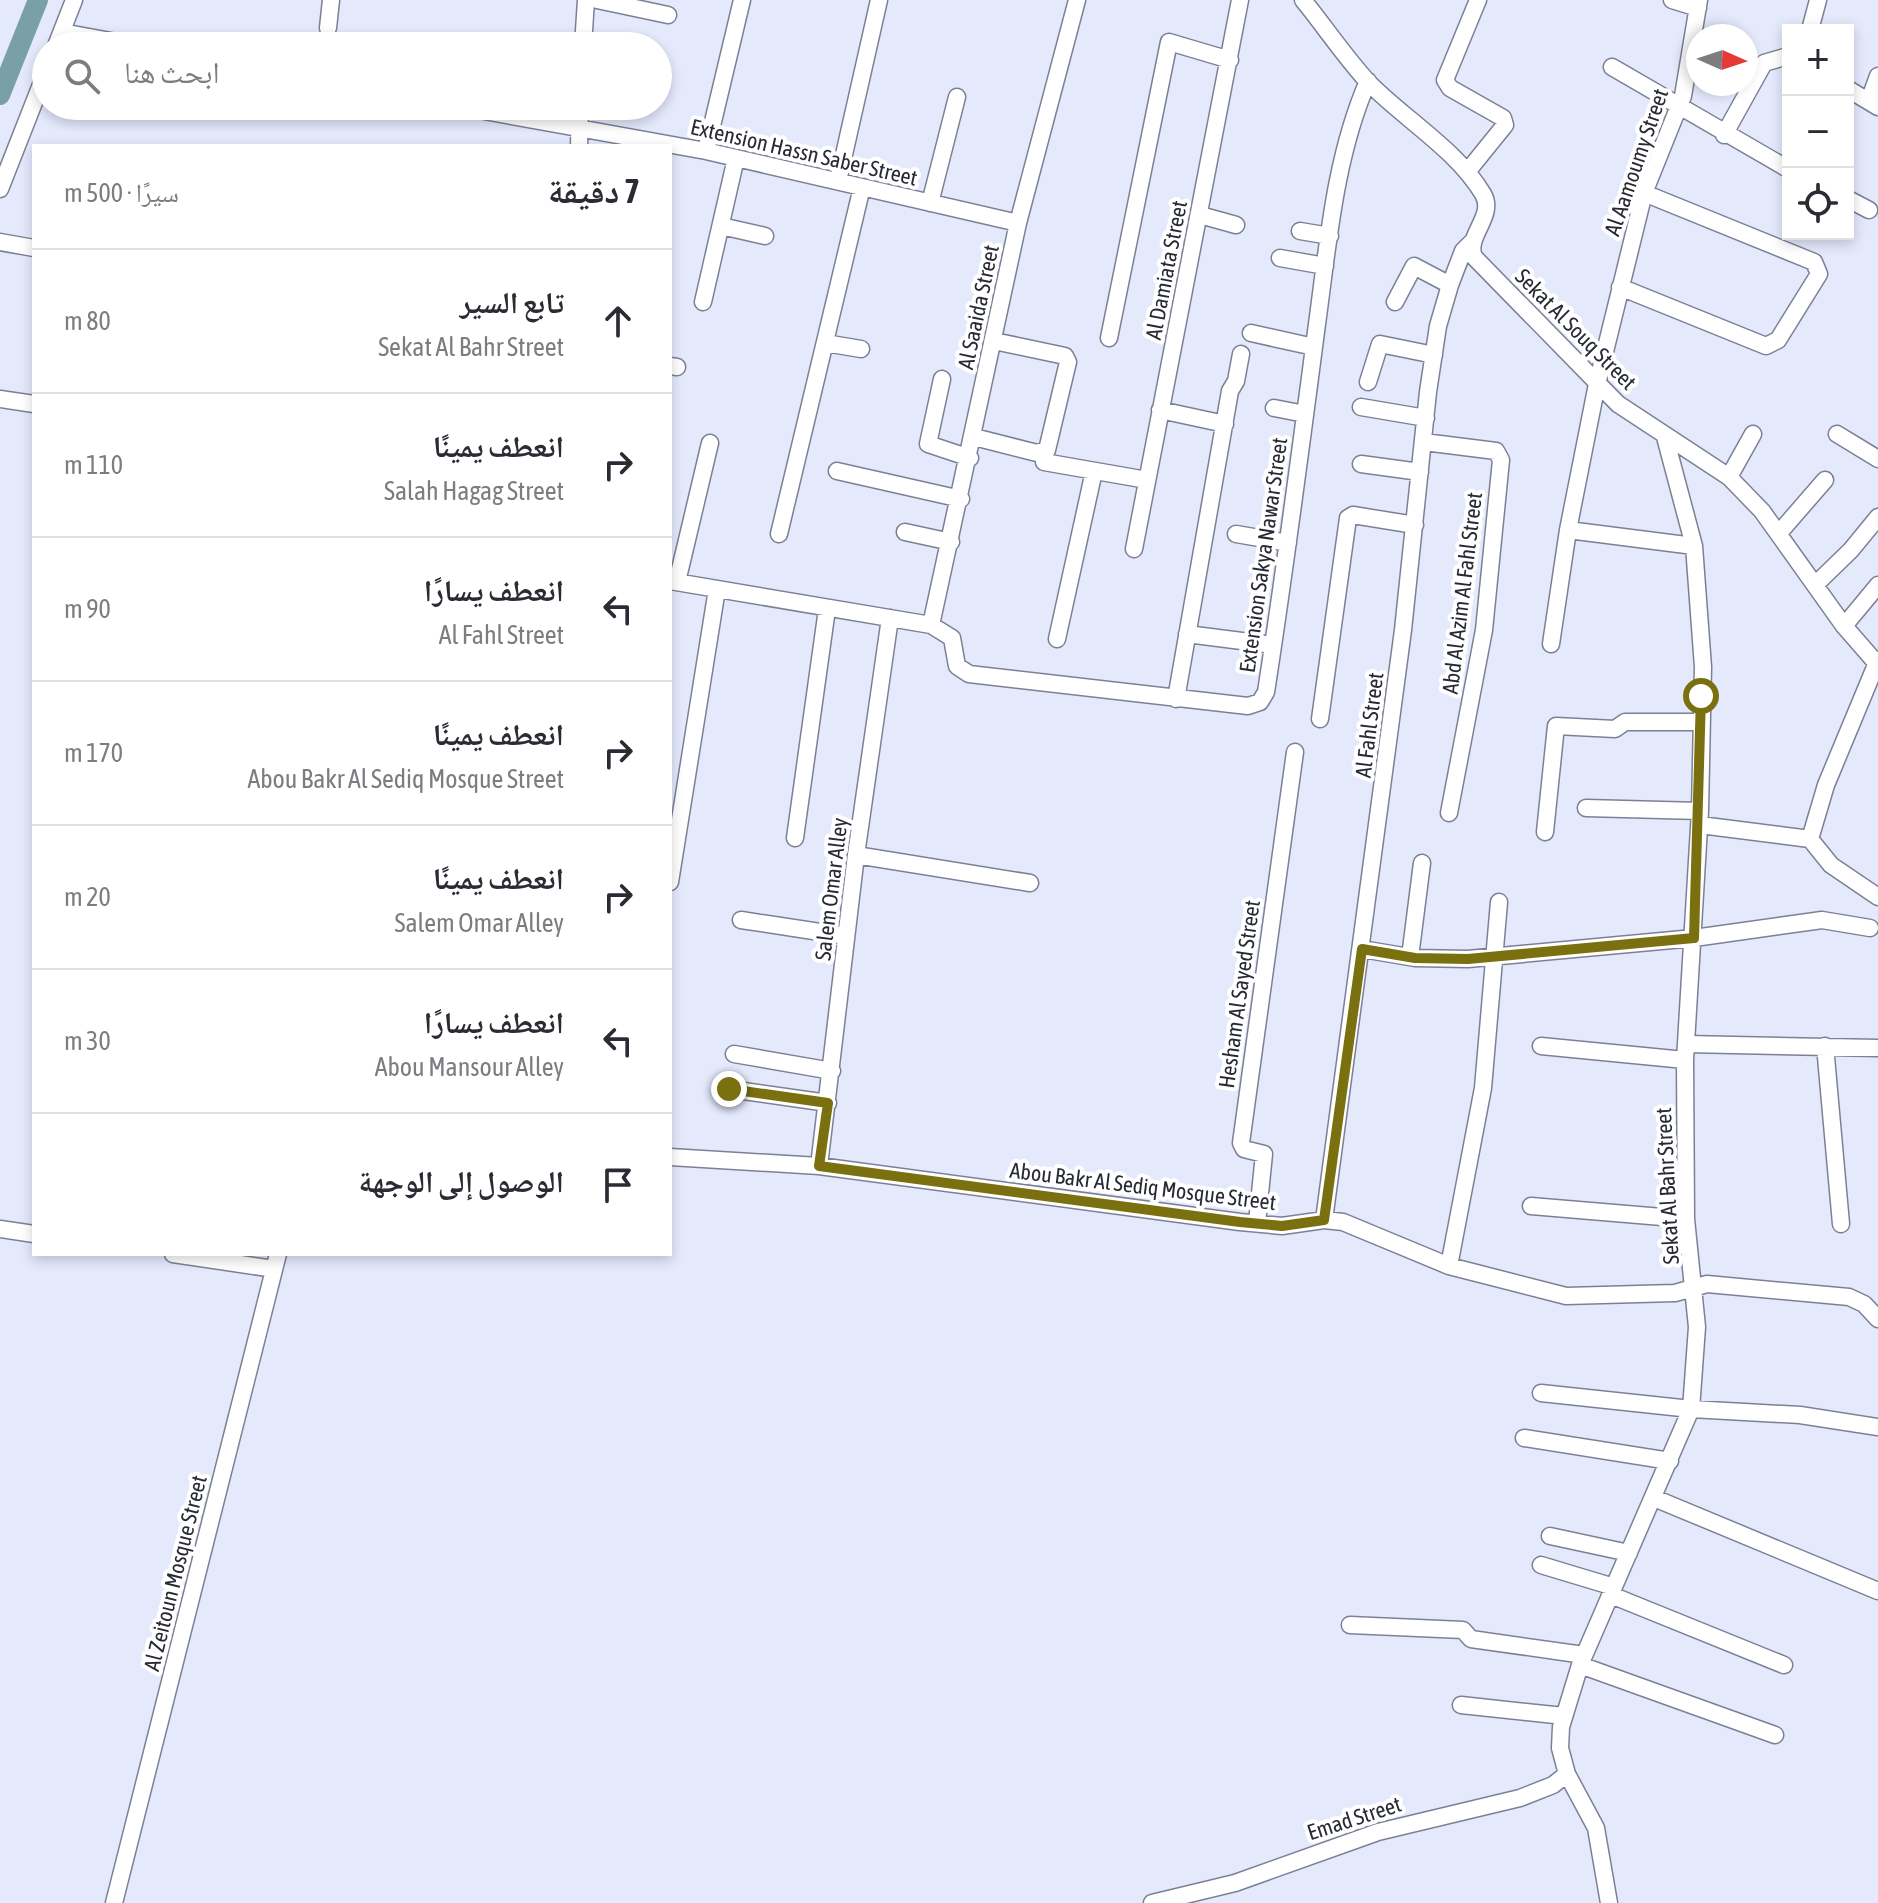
<!DOCTYPE html>
<html lang="ar">
<head>
<meta charset="utf-8">
<style>
  :root { --surface:#fff; --page:#f2f2f3; --text:#2b2b33; --muted:#7c7c81; --line:#e1e1e2 }
  body { margin:0; font-family:"Asap Condensed","Noto Naskh Arabic",sans-serif; background:var(--page); color:var(--text); direction:rtl }
  .controls { position:absolute; right:24px; top:24px; display:grid; overflow:hidden; border-radius:0px; box-shadow:0 4px 12px #0003 }
  .controls button { width:72px; height:72px; display:grid; place-items:center; padding:0; border:0; border-bottom:2px solid var(--line); background:var(--surface); color:var(--text); font:40px sans-serif }
  .compass { position:absolute; left:1686px; top:24px; width:72px; height:72px; border-radius:50%; background:var(--surface); box-shadow:0 4px 12px #0003; rotate:93deg }
  .stop { position:absolute; width:24px; height:24px; margin:-18px; border:6px solid #7b700f; border-radius:50%; background:#fff }
  .stop.end { background:#7b700f; border-color:#fff; box-shadow:0 2px 8px #0008 }
  .list { margin:0; padding:0; list-style:none }
  h2 { display:flex; justify-content:space-between; align-items:center; height:104px; margin:0; padding:0 32px; font-size:34px }
  h2 small { font-size:26px; font-weight:400; color:var(--muted) }
  .list li { display:grid; grid-template-columns:52px 1fr auto; gap:24px; align-items:center; box-sizing:border-box; height:144px; padding:0 32px; border-top:2px solid var(--line) }
  .list b { display:block; font-size:30px; white-space:nowrap }
  .list p { margin:0; font-size:26px; white-space:nowrap; color:var(--muted) }
  .list em { font-size:26px; font-style:normal; color:var(--muted) }
  .icon { flex:none; width:44px; height:44px; fill:none; stroke:currentColor; stroke-width:2; stroke-linecap:round; stroke-linejoin:round }
  .map { position:relative; flex:none; width:1878px; height:1903px; overflow:hidden; direction:ltr }
  .search { position:absolute; background:var(--surface); box-shadow:0 4px 12px #0003; left:32px; top:32px; width:640px; height:88px; display:flex; align-items:center; gap:20px; box-sizing:border-box; padding:0 28px; border-radius:44px; color:var(--muted); font-size:30px }
  .panel { position:absolute; background:var(--surface); box-shadow:0 4px 12px #0003; left:32px; top:144px; width:640px; height:1112px; border-radius:0px; direction:rtl }
  .map>svg:first-child { display:block }
  .lines { fill:none; stroke-linecap:round; stroke-linejoin:round }
  .canal { stroke:#78a0a6; stroke-width:20 }
  .street-casing { stroke:#7c8095; stroke-width:19 }
  .street { stroke:#fff; stroke-width:16 }
  .route { stroke:#7b700f; stroke-width:10 }
  .labels { text-anchor:middle; dominant-baseline:central; stroke-width:8; stroke-linejoin:round; paint-order:stroke }
  .street-label { font-size:22px; fill:#282a33; stroke:#fff }
</style>
</head>
<body>
<div class="map">
<svg width="1878" height="1903" viewBox="0 0 1878 1903">
  <rect width="100%" height="100%" fill="#e5e9fc"/>
  <g class="lines">
    <path class="canal" d="M 0,95 L 38,0"/>
    <defs>
      <path id="street" d="M 597,0 L 668,15
        M 1303,0 C 1325,27 1345,57 1368,82 C 1404,119 1456,149 1483,194 C 1496,216 1465,236 1474,257 L 1618,404 L 1729,477 L 1762,511 L 1844,626 L 1878,665
        M 1672,0 L 1698,8
        M 328,28 L 331,0
        M 1810,30 L 1818,0
        M 62,32 L 138,46
        M 56,46 L 74,0
        M 583,46 L 586,0
        M 1612,67 L 1788,169
        M 1848,89 L 1878,107
        M 1869,101 L 1878,76
        M 456,106 L 706,151 L 1018,223
        M 1724,135 L 1764,63 L 1788,56
        M 579,146 L 580,106
        M 706,151 L 742,0
        M 1467,172 L 1505,125 L 1503,118 L 1450,88 L 1445,80 L 1478,0
        M 838,181 L 879,0
        M 0,189 L 46,72
        M 1848,199 L 1869,210
        M 930,203 L 957,97
        M 1200,215 L 1236,225
        M 721,226 L 765,236
        M 1300,231 L 1330,236
        M 0,242 L 34,248
        M 1280,258 L 1325,266
        M 1620,287 L 1766,346 L 1778,340 L 1819,274 L 1814,262 L 1644,193
        M 703,302 L 736,158
        M 1395,302 L 1414,266 L 1450,285
        M 1251,333 L 1314,347
        M 1109,338 L 1169,42 L 1230,60
        M 825,343 L 861,349
        M 670,366 L 677,367
        M 942,379 L 928,444 L 970,458
        M 1368,382 L 1380,344 L 1434,355
        M 0,399 L 34,404
        M 1361,407 L 1426,418
        M 1274,408 L 1305,414
        M 1160,410 L 1225,424
        M 1837,434 L 1878,459
        M 974,437 L 1037,453 L 1047,450 L 1068,362 L 1065,356 L 994,341
        M 1424,442 L 1496,451 L 1501,460 L 1484,630 L 1449,813
        M 1044,462 L 1147,480
        M 1361,464 L 1420,472
        M 837,471 L 961,499
        M 1729,477 L 1753,434
        M 1568,530 L 1694,546
        M 905,532 L 951,542
        M 1779,533 L 1825,480
        M 779,534 L 862,187
        M 1236,534 L 1288,543
        M 1134,549 L 1240,0
        M 670,581 L 931,625 L 952,638 L 957,666 L 969,674 L 1248,706 L 1260,702 L 1266,692 C 1285,570 1301,447 1317,324 C 1328,244 1335,156 1368,81
        M 677,582 L 710,443
        M 1815,585 L 1851,550 L 1878,517
        M 931,625 L 1018,223 L 1077,0
        M 1844,626 L 1878,585
        M 1187,634 L 1273,645
        M 1057,639 L 1094,471
        M 1551,644 L 1568,530 L 1597,384 L 1644,193 L 1683,96 L 1699,0
        M 1176,699 L 1230,391 L 1236,381 L 1241,354
        M 1320,719 L 1348,518 L 1353,515 L 1415,525
        M 1586,808 L 1700,811
        M 1700,825 L 1810,839 L 1831,865 L 1878,897
        M 1545,832 L 1556,726 L 1615,729 L 1625,722 L 1700,722
        M 795,838 L 827,609
        M 1810,839 L 1826,785 L 1878,660
        M 856,855 L 1030,883
        M 670,882 L 717,589
        M 741,920 L 846,936
        M 1362,949 L 1415,958 L 1468,959 L 1694,938 L 1822,920 L 1870,928
        M 1410,957 L 1422,863
        M 1686,1044 L 1878,1048
        M 1541,1046 L 1685,1060
        M 1825,1046 L 1841,1224
        M 734,1054 L 832,1071
        M 729,1089 L 828,1103
        M 670,1157 L 819,1166 L 1240,1222 L 1282,1226 L 1324,1220 L 1343,1222 L 1449,1266 L 1566,1296 L 1675,1293 L 1707,1284 L 1849,1297 L 1864,1304 L 1878,1319
        M 819,1166 L 856,855 L 890,618
        M 1531,1206 L 1686,1219
        M 1324,1220 L 1403,630 L 1428,392 L 1438,326 L 1450,285 L 1463,251 L 1472,242
        M 1257,1223 L 1264,1154 L 1244,1149 L 1241,1143 L 1295,752
        M 0,1229 L 34,1234
        M 173,1254 L 274,1269
        M 1449,1266 L 1483,1088 L 1499,902
        M 1541,1393 L 1691,1409 L 1800,1415 L 1878,1427
        M 1524,1438 L 1670,1461
        M 1654,1498 L 1878,1591
        M 1550,1536 L 1629,1553
        M 1541,1565 L 1614,1587
        M 1611,1595 L 1784,1665
        M 1350,1625 L 1463,1630 L 1471,1639 L 1584,1655
        M 1580,1665 L 1775,1735
        M 1461,1705 L 1564,1716
        M 114,1903 L 278,1254
        M 1152,1903 L 1235,1883 L 1378,1832 L 1520,1798 L 1553,1785 L 1567,1774
        M 1609,1903 L 1596,1828 L 1567,1774 L 1560,1748 L 1561,1727 L 1580,1665 L 1691,1409 L 1697,1327 L 1686,1219 L 1685,1060 L 1700,811 L 1703,667 L 1694,546 L 1665,437"/>
    </defs>
    <use href="#street" class="street-casing"/>
    <use href="#street" class="street"/>
  </g>
  <g class="lines">
    <path class="route" d="M 729,1089 L 828,1103 L 819,1166 L 1240,1222 L 1282,1226 L 1324,1220 L 1362,949 L 1415,958 L 1468,959 L 1694,938 L 1701,696"/>
  </g>
  <g class="labels">
    <g class="street-label">
      <text transform="translate(804 152) rotate(13)">Extension Hassn Saber Street</text>
      <text transform="translate(1636 162) rotate(-71)">Al Aamoumy Street</text>
      <text transform="translate(1166 270) rotate(-79)">Al Damiata Street</text>
      <text transform="translate(978 307) rotate(-78)">Al Saaida Street</text>
      <text transform="translate(1576 329) rotate(45)">Sekat Al Souq Street</text>
      <text transform="translate(1263 555) rotate(-82)">Extension Sakya Nawar Street</text>
      <text transform="translate(1462 593) rotate(-83)">Abd Al Azim Al Fahl Street</text>
      <text transform="translate(1369 725) rotate(-83)">Al Fahl Street</text>
      <text transform="translate(831 889) rotate(-83)">Salem Omar Alley</text>
      <text transform="translate(1239 994) rotate(-82)">Hesham Al Sayed Street</text>
      <text transform="translate(1143 1186) rotate(7)">Abou Bakr Al Sediq Mosque Street</text>
      <text transform="translate(1667 1186) rotate(-93)">Sekat Al Bahr Street</text>
      <text transform="translate(175 1573) rotate(-76)">Al Zeitoun Mosque Street</text>
      <text transform="translate(1354 1818) rotate(-18)">Emad Street</text>
    </g>
  </g>
</svg>
<div class="controls">
<button>+</button>
<button>−</button>
<button><svg class="icon" aria-label="locate" viewBox="0 0 24 24"><circle cx="12" cy="12" r="6"/><path d="M12 2v4M12 18v4M2 12h4M18 12h4"/></svg></button>
</div>
<svg class="compass" viewBox="-18 -18 36 36"><path d="M0-13l5 13h-10z" fill="#e53935"/><path d="M0 13l5-13h-10z" fill="#7c7c81"/></svg>
<div class="stop" style="left:1701px;top:696px"></div>
<div class="stop end" style="left:729px;top:1089px"></div>
<div class="search"><svg class="icon" aria-label="search" viewBox="0 0 24 24"><circle cx="10" cy="10" r="6"/><path d="M15 15l6 6"/></svg>ابحث هنا</div>
<section class="panel">
<h2>7 دقيقة<small>سيرًا · 500 m</small></h2>
<ul class="list">
<li><svg class="icon" aria-label="ahead" viewBox="0 0 24 24"><path d="M12 20V5M6 11l6-6 6 6"/></svg><div><b>تابع السير</b><p>Sekat Al Bahr Street</p></div><em>80 m</em></li>
<li><svg class="icon" aria-label="right" viewBox="0 0 24 24"><path d="M7 20v-9h11M14 6l5 5-5 5"/></svg><div><b>انعطف يمينًا</b><p>Salah Hagag Street</p></div><em>110 m</em></li>
<li><svg class="icon" aria-label="left" viewBox="0 0 24 24"><path d="M17 20v-9H6M10 6l-5 5 5 5"/></svg><div><b>انعطف يسارًا</b><p>Al Fahl Street</p></div><em>90 m</em></li>
<li><svg class="icon" aria-label="right" viewBox="0 0 24 24"><path d="M7 20v-9h11M14 6l5 5-5 5"/></svg><div><b>انعطف يمينًا</b><p>Abou Bakr Al Sediq Mosque Street</p></div><em>170 m</em></li>
<li><svg class="icon" aria-label="right" viewBox="0 0 24 24"><path d="M7 20v-9h11M14 6l5 5-5 5"/></svg><div><b>انعطف يمينًا</b><p>Salem Omar Alley</p></div><em>20 m</em></li>
<li><svg class="icon" aria-label="left" viewBox="0 0 24 24"><path d="M17 20v-9H6M10 6l-5 5 5 5"/></svg><div><b>انعطف يسارًا</b><p>Abou Mansour Alley</p></div><em>30 m</em></li>
<li><svg class="icon" aria-label="arrive" viewBox="0 0 24 24"><path d="M6 21V4h12l-3 4 3 4H6"/></svg><div><b>الوصول إلى الوجهة</b></div></li>
</ul>
</section>
</div>
</body>
</html>
